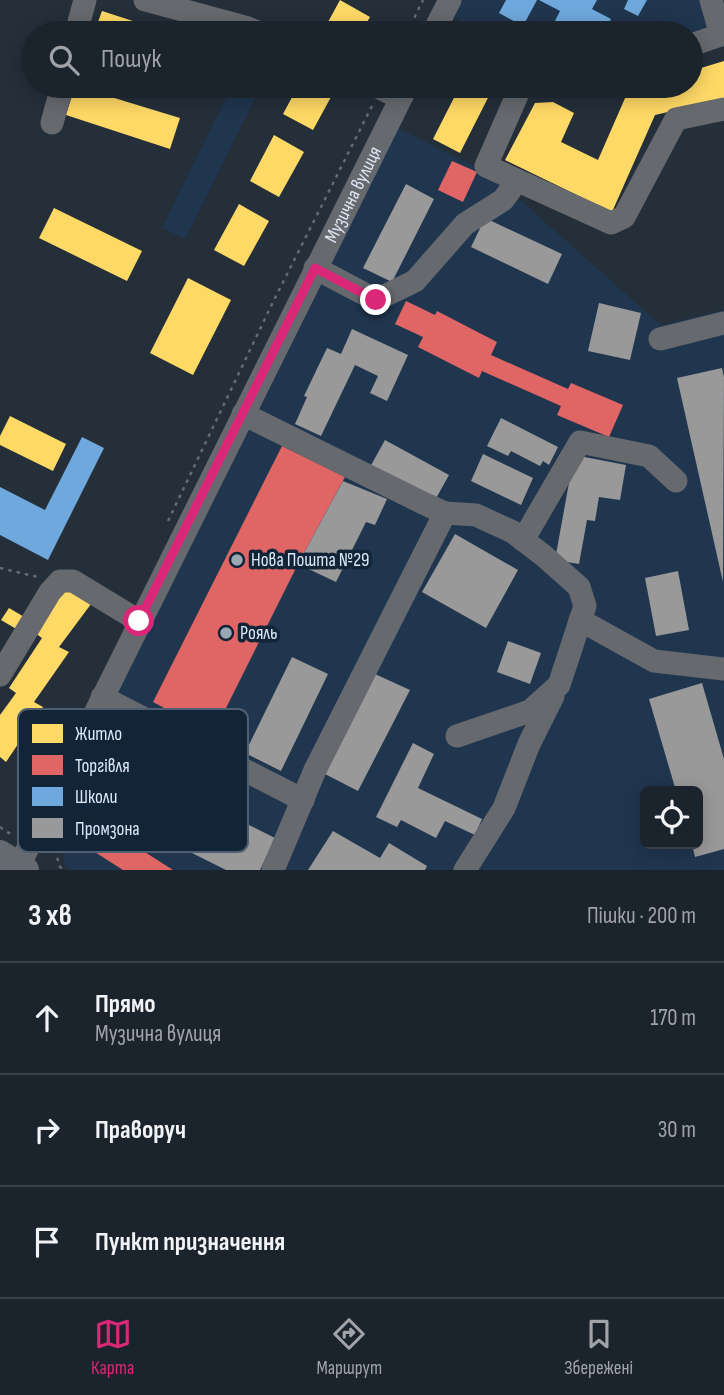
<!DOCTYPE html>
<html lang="uk">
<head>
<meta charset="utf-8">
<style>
  :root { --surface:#1b232c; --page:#242b34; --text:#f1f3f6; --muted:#a0a4a9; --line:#394048; --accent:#db2777 }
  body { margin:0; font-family:"Sofia Sans Condensed",sans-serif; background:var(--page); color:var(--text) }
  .controls { position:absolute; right:21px; bottom:21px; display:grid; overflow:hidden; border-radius:10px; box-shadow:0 4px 18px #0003 }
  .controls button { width:63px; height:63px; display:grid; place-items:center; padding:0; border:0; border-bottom:2px solid var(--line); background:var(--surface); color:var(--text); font:35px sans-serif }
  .stop { position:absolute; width:21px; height:21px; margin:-16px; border:5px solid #db2777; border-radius:50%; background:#fff }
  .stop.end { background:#db2777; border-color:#fff; box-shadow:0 2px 7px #0008 }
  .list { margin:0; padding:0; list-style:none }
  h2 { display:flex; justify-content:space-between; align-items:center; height:91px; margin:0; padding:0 28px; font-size:30px }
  h2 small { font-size:23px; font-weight:400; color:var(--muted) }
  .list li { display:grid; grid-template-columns:46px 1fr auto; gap:21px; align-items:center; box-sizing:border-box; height:112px; padding:0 28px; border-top:2px solid var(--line) }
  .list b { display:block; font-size:26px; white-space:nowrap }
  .list p { margin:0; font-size:23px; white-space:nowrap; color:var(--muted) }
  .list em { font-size:23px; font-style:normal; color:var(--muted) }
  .icon { flex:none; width:38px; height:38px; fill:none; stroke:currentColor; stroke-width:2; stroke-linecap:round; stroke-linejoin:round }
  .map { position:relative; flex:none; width:724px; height:870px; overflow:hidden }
  .search { position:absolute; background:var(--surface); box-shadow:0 4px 18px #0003; left:21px; right:21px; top:21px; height:77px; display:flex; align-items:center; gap:18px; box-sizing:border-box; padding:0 24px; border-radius:38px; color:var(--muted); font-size:26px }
  .sheet { height:427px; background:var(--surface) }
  nav { display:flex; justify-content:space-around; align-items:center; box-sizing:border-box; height:98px; border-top:2px solid var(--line); background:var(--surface); font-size:19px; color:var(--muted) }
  nav a { display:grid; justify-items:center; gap:4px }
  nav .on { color:var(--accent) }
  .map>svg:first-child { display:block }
  .built { fill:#20364f; fill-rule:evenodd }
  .homes { fill:#ffd966 }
  .shops { fill:#e06666 }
  .schools { fill:#6fa8dc }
  .industry { fill:#999 }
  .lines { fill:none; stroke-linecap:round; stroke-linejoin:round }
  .path { stroke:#656a70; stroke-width:2.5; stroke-dasharray:3.5 5; stroke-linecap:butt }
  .minor { stroke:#66696e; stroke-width:23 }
  .major { stroke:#656a71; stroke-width:28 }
  .route { stroke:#db2777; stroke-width:9 }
  .poi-dot { fill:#9ca7b4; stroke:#122438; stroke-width:2.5 }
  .labels { text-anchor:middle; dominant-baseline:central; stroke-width:7; stroke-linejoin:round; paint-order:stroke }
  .street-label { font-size:19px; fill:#dce8f6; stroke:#122438 }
  .poi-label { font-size:19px; fill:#dce8f6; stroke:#122438; text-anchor:start }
  .key { fill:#122438; stroke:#4f5f71; stroke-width:2 }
  .key-label { font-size:19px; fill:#dce8f6 }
</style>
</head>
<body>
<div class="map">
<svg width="724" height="870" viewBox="0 0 724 870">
  <rect width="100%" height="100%" fill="#242f3a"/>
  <path class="built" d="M 463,0 L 700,0 L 707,30 L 691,33 L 492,33 L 454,17 Z
    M 232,86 L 261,86 L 185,239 L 162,228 Z
    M 396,127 L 492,175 L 661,325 L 724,310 L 724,870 L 71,870 L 66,867 L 55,820 ZM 645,791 L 698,791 L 698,844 L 645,844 Z"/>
  <path class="homes" d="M 340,0 L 370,17 L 361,33 L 322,33 Z
    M 102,11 L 170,33 L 94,33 Z
    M 724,61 L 724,99 L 655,115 L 612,212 L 505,160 L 535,103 L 553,102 L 574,113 L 561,142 L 598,160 L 629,89 L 640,86 L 691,86 L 691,71 Z
    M 75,86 L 180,118 L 170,149 L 66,115 Z
    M 298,86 L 337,86 L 313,130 L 283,114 Z
    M 460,86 L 494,86 L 460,153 L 433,139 Z
    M 274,135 L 304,152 L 279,197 L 250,181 Z
    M 239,204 L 269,221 L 244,266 L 214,250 Z
    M 54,208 L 142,251 L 127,281 L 39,238 Z
    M 188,278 L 231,300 L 193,375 L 150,353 Z
    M 10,416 L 66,444 L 53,471 L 0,445 L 0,436 Z
    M 67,585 L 94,600 L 59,647 L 69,652 L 34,702 L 43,707 L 6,762 L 0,757 L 0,715 L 16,693 L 9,688 L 42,638 L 35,633 Z
    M 9,608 L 26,618 L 18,630 L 1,620 Z"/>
  <path class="shops" d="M 452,161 L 477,172 L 463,202 L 438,190 Z
    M 406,301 L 435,315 L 437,311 L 497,342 L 491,355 L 568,389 L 571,383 L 623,405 L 609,437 L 557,415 L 561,406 L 482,371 L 479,378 L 418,347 L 423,337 L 395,324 Z
    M 282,446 L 345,477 L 298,564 L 213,734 L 153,702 Z
    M 104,826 L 173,870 L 123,870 L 90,849 Z"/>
  <path class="schools" d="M 506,0 L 537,0 L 523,26 L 499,13 Z
    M 539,0 L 597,0 L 592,9 L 611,19 L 604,33 L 549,33 L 560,11 Z
    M 628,0 L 647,0 L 638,16 L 624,9 Z
    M 82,437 L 104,448 L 48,560 L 0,535 L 0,487 L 45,510 Z"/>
  <path class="industry" d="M 406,184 L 434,199 L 392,282 L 363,268 Z
    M 485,218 L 562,254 L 548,284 L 471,247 Z
    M 599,303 L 641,313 L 630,360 L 588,351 Z
    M 352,329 L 408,355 L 387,401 L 370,393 L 378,376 L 355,365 L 321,436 L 295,424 L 307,397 L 304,396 L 327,348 L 341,354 Z
    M 722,368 L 724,377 L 723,582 L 677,378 Z
    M 501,418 L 558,447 L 549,465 L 543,461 L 540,466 L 511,451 L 508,456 L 487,446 Z
    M 385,440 L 449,475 L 434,502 L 370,467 Z
    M 483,454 L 533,478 L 521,505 L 471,481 Z
    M 574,455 L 626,465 L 620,500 L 599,497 L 595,521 L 587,520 L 579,564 L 555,560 Z
    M 343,481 L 387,499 L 375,525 L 366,522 L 336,582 L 298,564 Z
    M 455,534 L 518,570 L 486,628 L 422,592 Z
    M 678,571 L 689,630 L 656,636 L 645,578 Z
    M 508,641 L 541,653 L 530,684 L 497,672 Z
    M 292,657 L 328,674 L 281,771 L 245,753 Z
    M 375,674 L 410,690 L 358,791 L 323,773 Z
    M 702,683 L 724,759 L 724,849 L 695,857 L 692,844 L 698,844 L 698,791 L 676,791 L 649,699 Z
    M 413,743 L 434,754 L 418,788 L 482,819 L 475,835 L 445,821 L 436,838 L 401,820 L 397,827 L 376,817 Z
    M 142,764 L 176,779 L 167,797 L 235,830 L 239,820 L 275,838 L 260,870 L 226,870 L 116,815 Z
    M 333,831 L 380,858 L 389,843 L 427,866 L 425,870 L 308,870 Z"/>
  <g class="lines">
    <path class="path" d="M 407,33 L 423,0
      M 168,521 L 274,300 L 372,106
      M 0,568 L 38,577
      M 0,827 L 12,835
      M 54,841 L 59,866 L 64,870"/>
    <g class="minor">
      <path d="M 145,0 L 245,27 L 260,33"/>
      <path d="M 76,33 L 85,0"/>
      <path d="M 433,33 L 450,0"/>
      <path d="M 691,45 L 721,35 L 711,0"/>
      <path d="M 376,86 L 400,98"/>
      <path d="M 521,86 L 486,166 L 611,223 L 624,217 L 676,119 L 724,109"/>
      <path d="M 52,123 L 62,86"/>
      <path d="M 315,268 L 376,300 L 415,281 L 465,224 L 503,200 L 517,181"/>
      <path d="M 660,339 L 724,323"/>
      <path d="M 243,414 L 423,503 L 445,513 L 476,515 L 513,532 L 544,556 L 579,587 L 585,606 L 559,685 L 530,711 L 457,736"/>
      <path d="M 523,540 L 580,442 L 649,456 L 676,481"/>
      <path d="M 580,620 L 654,661 L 724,669"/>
      <path d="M 0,675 L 50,592 L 60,581 L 73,581 L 139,621"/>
      <path d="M 102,697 L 303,800"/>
      <path id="s1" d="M 19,870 L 19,866 L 407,86"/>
      <path d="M 273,870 L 315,770 L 445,513"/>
      <path d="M 465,870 L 504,808 L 529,744 L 553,696"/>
    </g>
    <path class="major" d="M 0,854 L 25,870"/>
  </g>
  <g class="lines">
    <path class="route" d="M 139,621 L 315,268 L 376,300"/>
  </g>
  <g class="poi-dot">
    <circle cx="237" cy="560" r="7"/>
    <circle cx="226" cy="633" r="7"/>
  </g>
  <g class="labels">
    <g class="street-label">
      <text stroke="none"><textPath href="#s1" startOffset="754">Музична вулиця</textPath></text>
    </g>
    <g class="poi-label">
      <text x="251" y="560">Нова Пошта №29</text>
      <text x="240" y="633">Рояль</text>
    </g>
  </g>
  <rect x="18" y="709" width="230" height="143" rx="10" class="key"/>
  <rect x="32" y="724" width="31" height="19" fill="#ffd966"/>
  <rect x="32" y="755" width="31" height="20" fill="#e06666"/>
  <rect x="32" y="787" width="31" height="19" fill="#6fa8dc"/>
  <rect x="32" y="818" width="31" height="20" fill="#999"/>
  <g class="key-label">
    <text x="75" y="740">Житло</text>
    <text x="75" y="772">Торгівля</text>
    <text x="75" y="803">Школи</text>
    <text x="75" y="835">Промзона</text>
  </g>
</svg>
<div class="controls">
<button><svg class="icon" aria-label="locate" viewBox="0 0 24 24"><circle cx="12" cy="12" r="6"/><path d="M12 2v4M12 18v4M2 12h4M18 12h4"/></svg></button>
</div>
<div class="stop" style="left:139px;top:621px"></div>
<div class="stop end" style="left:376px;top:300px"></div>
<div class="search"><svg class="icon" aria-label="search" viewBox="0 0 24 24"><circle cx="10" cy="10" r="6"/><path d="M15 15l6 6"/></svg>Пошук</div>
</div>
<section class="sheet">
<h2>3 хв<small>Пішки · 200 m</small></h2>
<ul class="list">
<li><svg class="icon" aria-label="ahead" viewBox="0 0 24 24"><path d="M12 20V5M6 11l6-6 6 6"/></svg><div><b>Прямо</b><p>Музична вулиця</p></div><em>170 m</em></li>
<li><svg class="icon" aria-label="right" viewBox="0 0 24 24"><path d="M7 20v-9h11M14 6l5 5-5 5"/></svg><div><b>Праворуч</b></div><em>30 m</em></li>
<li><svg class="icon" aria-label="arrive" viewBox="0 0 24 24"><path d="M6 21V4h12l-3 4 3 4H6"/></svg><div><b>Пункт призначення</b></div></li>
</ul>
</section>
<nav>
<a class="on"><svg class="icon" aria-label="map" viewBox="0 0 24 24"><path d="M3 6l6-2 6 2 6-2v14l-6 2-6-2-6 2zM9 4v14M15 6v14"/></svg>Карта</a>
<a><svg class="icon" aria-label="directions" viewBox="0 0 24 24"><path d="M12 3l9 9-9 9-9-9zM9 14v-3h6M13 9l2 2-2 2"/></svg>Маршрут</a>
<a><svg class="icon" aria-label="saved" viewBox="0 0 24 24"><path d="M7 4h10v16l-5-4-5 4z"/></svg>Збережені</a>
</nav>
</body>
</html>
